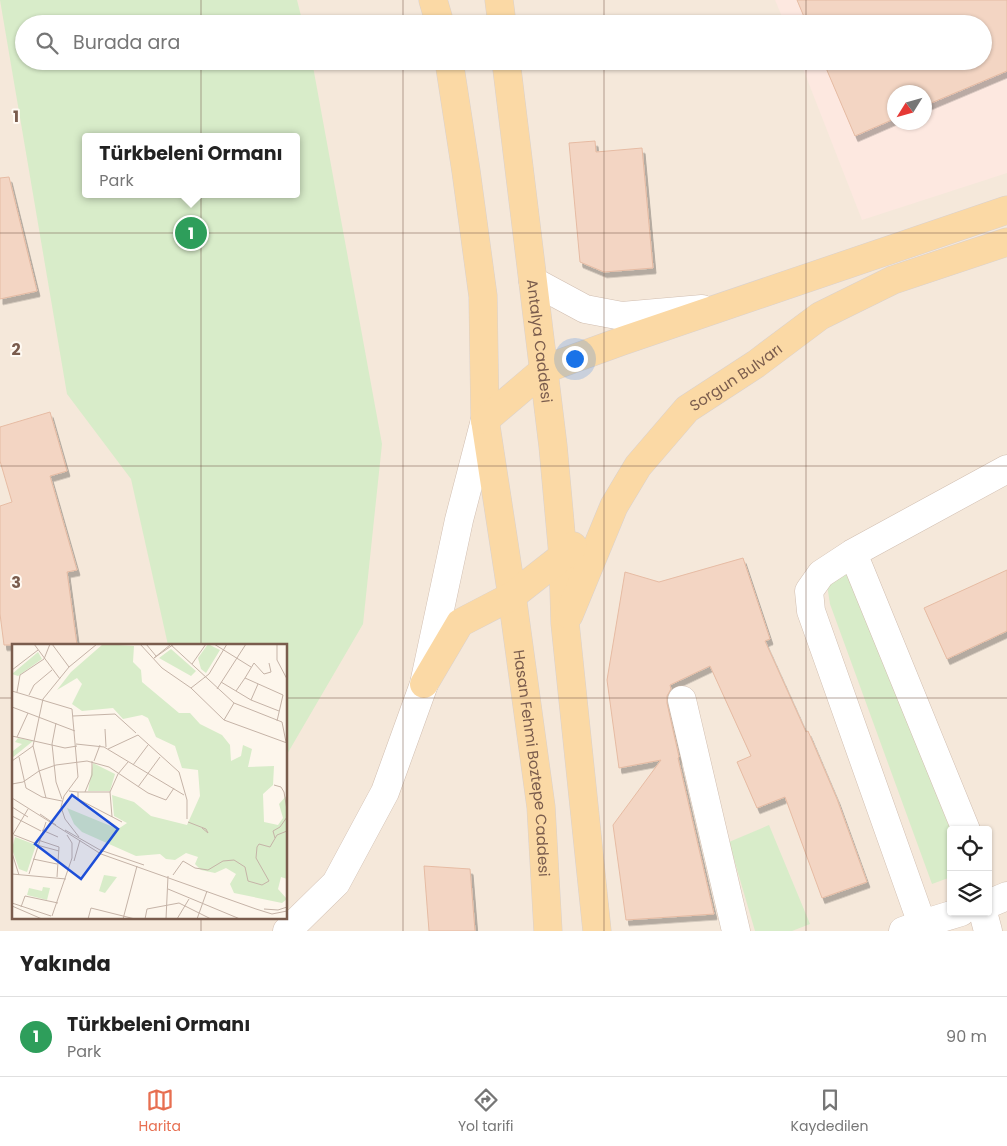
<!DOCTYPE html>
<html lang="tr">
<head>
<meta charset="utf-8">
<style>
  :root { --surface:#fff; --page:#f6f6f6; --text:#222; --muted:#767676; --line:#e0e0e0; --accent:#e76f51 }
  body { margin:0; font-family:Poppins,sans-serif; background:var(--page); color:var(--text) }
  .controls { position:absolute; right:15px; bottom:15px; display:grid; overflow:hidden; border-radius:5px; box-shadow:0 1px 4px #0004 }
  .controls button { width:45px; height:45px; display:grid; place-items:center; padding:0; border:0; border-bottom:1px solid var(--line); background:var(--surface); color:var(--text); font:25px sans-serif }
  .compass { position:absolute; left:887px; top:85px; width:45px; height:45px; border-radius:50%; background:var(--surface); box-shadow:0 1px 4px #0004; rotate:233deg }
  .you { position:absolute; left:574px; top:358px; width:18px; height:18px; margin:-12px; border:4px solid #fff; border-radius:50%; background:#1a73e8; box-shadow:0 0 0 8px #1a73e833 }
  .badge { display:grid; place-items:center; width:32px; height:32px; border-radius:50%; background:var(--accent); color:#fff; font-size:16px; font-weight:700 }
  .pin { position:absolute; translate:-50% -50%; border:2px solid #fff; box-shadow:0 1px 5px #0006 }
  .popup { position:absolute; left:82px; top:133px; width:218px; height:65px; box-sizing:border-box; display:grid; place-content:center; border-radius:5px; background:var(--surface); filter:drop-shadow(0 1px 4px #0005); font-size:16px; white-space:nowrap; color:var(--muted) }
  .popup b { font-size:19px; color:var(--text) }
  .popup::after { content:''; position:absolute; left:50%; top:100%; margin-left:-10px; border:10px solid transparent; border-top-color:var(--surface) }
  .list { margin:0; padding:0; list-style:none }
  h2 { display:flex; justify-content:space-between; align-items:center; height:65px; margin:0; padding:0 20px; font-size:21px }
  h2 small { font-size:16px; font-weight:400; color:var(--muted) }
  .list li { display:grid; grid-template-columns:32px 1fr auto; gap:15px; align-items:center; box-sizing:border-box; height:80px; padding:0 20px; border-top:1px solid var(--line) }
  .list b { display:block; font-size:19px; white-space:nowrap }
  .list p { margin:0; font-size:16px; white-space:nowrap; color:var(--muted) }
  .list em { font-size:16px; font-style:normal; color:var(--muted) }
  .icon { flex:none; width:28px; height:28px; fill:none; stroke:currentColor; stroke-width:2; stroke-linecap:round; stroke-linejoin:round }
  .map { position:relative; flex:none; width:1007px; height:931px; overflow:hidden }
  .search { position:absolute; background:var(--surface); box-shadow:0 1px 4px #0004; left:15px; right:15px; top:15px; height:55px; display:flex; align-items:center; gap:12px; box-sizing:border-box; padding:0 18px; border-radius:28px; color:var(--muted); font-size:19px }
  .sheet { height:145px; background:var(--surface) }
  nav { display:flex; justify-content:space-around; align-items:center; box-sizing:border-box; height:70px; border-top:1px solid var(--line); background:var(--surface); font-size:14px; color:var(--muted) }
  nav a { display:grid; justify-items:center; gap:2px }
  nav .on { color:var(--accent) }
  .map>svg:first-child { display:block }
  .residential { fill:#f5e8da; fill-rule:evenodd }
  .commercial { fill:#fde8e0; fill-rule:evenodd }
  .green { fill:#d8ecc9; fill-rule:evenodd }
  .building { fill:#f3d5c3; stroke:#e6bba3; filter:url(#shadow) }
  .lines { fill:none; stroke-linecap:round; stroke-linejoin:round }
  .minor-casing { stroke:#d1beb0; stroke-width:29 }
  .major-casing { stroke:#dad1cd; stroke-width:29 }
  .minor { stroke:#fff; stroke-width:28 }
  .major { stroke:#fbd9a5; stroke-width:28 }
  .grid { fill:none; stroke:#7a5c4d; stroke-width:1; stroke-opacity:0.55 }
  .labels { text-anchor:middle; dominant-baseline:central; stroke-width:4; stroke-linejoin:round; paint-order:stroke }
  .street-label { font-size:15px; fill:#7a5c4d; stroke:#fffaf3 }
  .inset-road { fill:none; stroke:#c5b3a7; stroke-width:1 }
  .view { fill:#1d4ed8; fill-opacity:0.15; stroke:#1d4ed8; stroke-width:2.5 }
  .inset-edge { fill:none; stroke:#7a5c4d; stroke-width:2.5 }
  .grid-label { font-size:16px; text-anchor:middle; font-weight:bold; fill:#7a5c4d; stroke:#fffaf3; stroke-width:4; stroke-linejoin:round; paint-order:stroke }
</style>
</head>
<body>
<div class="map">
<svg width="1007" height="931" viewBox="0 0 1007 931">
  <defs>
    <filter id="shadow"><feDropShadow dx="3" dy="5.5" stdDeviation="0" flood-color="#0004"/></filter>
  </defs>
  <rect width="100%" height="100%" fill="#fdf6ec"/>
  <path class="residential" d="M 0,0 L 1007,0 L 1007,931 L 0,931 ZM 24,24 L 983,24 L 983,61 L 24,61 ZM 894,92 L 924,92 L 924,122 L 894,122 ZM 86,137 L 296,137 L 296,194 L 86,194 ZM 14,645 L 286,645 L 286,917 L 14,917 ZM 951,830 L 988,830 L 988,912 L 951,912 Z"/>
  <path class="commercial" d="M 775,0 L 1007,0 L 1007,173 L 862,220 L 800,61 L 983,61 L 983,24 L 785,24 ZM 894,92 L 924,92 L 924,122 L 894,122 Z"/>
  <path class="green" d="M 0,0 L 297,0 L 303,24 L 24,24 L 24,61 L 312,61 L 382,444 L 363,624 L 286,756 L 286,645 L 168,645 L 131,479 L 67,394 ZM 86,137 L 296,137 L 296,194 L 86,194 Z
    M 846,570 L 951,831 L 951,877 L 932,884 L 830,604 L 827,585 Z
    M 769,825 L 810,924 L 792,931 L 755,931 L 729,842 Z"/>
  <path class="building" d="M 797,0 L 1007,0 L 1007,71 L 924,106 L 924,92 L 894,92 L 894,119 L 855,136 L 823,61 L 983,61 L 983,24 L 807,24 Z
    M 595,141 L 596,152 L 642,148 L 653,268 L 604,272 L 580,262 L 569,143 Z
    M 9,177 L 37,291 L 0,299 L 0,178 Z
    M 50,412 L 67,471 L 50,476 L 77,570 L 67,572 L 77,645 L 4,645 L 0,614 L 0,506 L 12,502 L 0,461 L 0,427 Z
    M 743,558 L 770,639 L 765,641 L 806,732 L 808,731 L 837,799 L 867,882 L 822,898 L 785,797 L 757,808 L 737,762 L 751,756 L 710,666 L 670,685 L 671,689 L 667,696 L 667,703 L 679,757 L 678,758 L 714,914 L 626,920 L 613,825 L 661,760 L 619,768 L 607,680 L 625,572 L 659,582 Z
    M 1007,570 L 1007,631 L 947,659 L 924,608 Z
    M 424,866 L 470,869 L 475,931 L 429,931 Z"/>
  <g class="lines">
    <defs>
      <path id="minor" d="M 533,281 L 585,309 L 622,316 L 702,309
        M 853,553 L 966,830
        M 682,700 L 736,931
        M 988,904 L 1007,896
        M 983,912 L 988,931
        M 922,924 L 811,611 L 809,591 L 821,574 L 853,553 L 1007,469
        M 287,931 L 336,883 L 385,792 L 424,684 L 459,520 L 485,420
        M 903,931 L 922,924 L 961,912"/>
      <g id="major">
        <path d="M 433,0 L 440,24"/>
        <path d="M 499,0 L 502,24"/>
        <path id="s1" d="M 449,61 L 466,171 L 483,296 L 485,420 L 512,596 L 541,807 L 548,931"/>
        <path id="s2" d="M 506,61 L 553,446 L 563,556 L 565,623 L 597,931"/>
        <path d="M 485,420 L 545,369 L 622,341 L 1007,210"/>
        <path id="s3" d="M 569,615 L 614,506 L 638,466 L 687,409 L 756,364 L 820,316 L 893,280 L 1007,242"/>
        <path d="M 424,684 L 460,623 L 512,596 L 563,556 L 573,546"/>
      </g>
    </defs>
    <use href="#minor" class="minor-casing"/>
    <use href="#major" class="major-casing"/>
    <use href="#minor" class="minor"/>
    <use href="#major" class="major"/>
  </g>
  <path class="grid" d="M 201,0 L 201,24M 403,0 L 403,24M 604,0 L 604,24M 806,0 L 806,24M 201,61 L 201,645M 403,61 L 403,931M 604,61 L 604,931M 806,61 L 806,931M 0,233 L 1007,233M 0,466 L 1007,466M 0,698 L 14,698M 286,698 L 1007,698M 201,917 L 201,931"/>
  <g class="labels">
    <g class="street-label">
      <text stroke="none"><textPath href="#s2" startOffset="282">Antalya Caddesi</textPath></text>
      <text stroke="none"><textPath href="#s3" startOffset="298">Sorgun Bulvarı</textPath></text>
      <text stroke="none"><textPath href="#s1" startOffset="708">Hasan Fehmi Boztepe Caddesi</textPath></text>
    </g>
  </g>
  <g transform="translate(12 644)">
    <rect width="275" height="275" fill="#fdf6ec"/>
    <path d="M 91,0 L 122,2 L 121,18 L 129,26 L 130,38 L 167,69 L 178,69 L 188,80 L 210,91 L 218,101 L 219,117 L 229,112 L 231,101 L 240,105 L 236,123 L 262,122 L 261,141 L 251,150 L 252,178 L 266,181 L 271,174 L 267,160 L 275,151 L 275,235 L 269,233 L 266,245 L 275,255 L 270,259 L 222,249 L 218,240 L 224,230 L 214,224 L 203,229 L 189,226 L 183,220 L 186,213 L 174,209 L 163,216 L 154,215 L 148,210 L 124,212 L 70,188 L 62,180 L 55,164 L 106,185 L 115,179 L 102,172 L 100,151 L 122,158 L 139,172 L 175,181 L 188,152 L 186,126 L 170,124 L 163,102 L 144,93 L 136,74 L 130,71 L 111,75 L 101,64 L 70,67 L 60,60 L 70,40 L 65,34 L 45,46 L 59,28 ZM 196,0 L 208,6 L 194,29 L 189,25 L 186,14 ZM 159,5 L 184,27 L 179,32 L 147,14 ZM 26,8 L 30,15 L 6,32 L 0,30 ZM 6,94 L 21,97 L 0,114 L 1,107 L 10,100 L 3,98 ZM 81,119 L 103,130 L 98,147 L 76,147 ZM 3,193 L 24,201 L 15,228 L 7,225 L 0,205 ZM 92,231 L 105,233 L 93,249 L 87,247 ZM 31,243 L 38,244 L 35,256 L 15,251 L 17,244 L 30,247 Z" fill="#d8ecc9"/>
    <path class="inset-road" d="M 22,0 L 48,35M 40,0 L 57,23M 128,0 L 150,24 L 179,44 L 212,76 L 275,99M 134,0 L 144,12M 158,0 L 222,59 L 270,78 L 274,98M 202,0 L 239,23M 265,0 L 265,16 L 275,35M 142,14 L 162,0M 142,14 L 158,1M 257,19 L 259,28 L 252,30 L 242,19 L 233,34 L 271,51 L 265,77M 180,20 L 194,0M 0,26 L 26,6M 209,38 L 239,56M 246,40 L 239,56 L 267,67M 179,44 L 197,30 L 215,0M 205,45 L 234,0M 0,47 L 60,65 L 66,133 L 52,152 L 49,163 L 53,175 L 67,193M 224,47 L 233,34M 5,48 L 8,31 L 32,15 L 38,0M 17,51 L 22,41 L 40,26M 0,63 L 63,87M 61,72 L 103,70 L 124,89M 212,76 L 222,59M 44,79 L 40,100 L 44,138 L 50,155M 93,85 L 94,103M 0,92 L 53,104 L 65,102M 5,93 L 16,69M 64,100 L 92,103 L 172,151M 96,105 L 126,91 L 167,128 L 175,156 L 175,175M 7,113 L 14,144 L 30,153 L 50,157M 0,117 L 21,102M 82,117 L 88,101M 121,121 L 136,101M 0,140 L 11,138 L 27,127 L 44,121 L 75,117 L 97,123 L 136,149 L 154,156 L 162,144M 262,141 L 269,143 L 272,148 L 275,166M 126,143 L 148,113M 57,147 L 66,148 L 66,155 L 110,178M 66,148 L 98,148 L 106,130 L 116,118M 73,148 L 80,131 L 80,117M 98,148 L 100,173M 0,154 L 89,210 L 244,265 L 260,270 L 275,267M 34,154 L 21,102 L 31,55 L 57,23 L 85,0M 0,163 L 16,173M 28,170 L 44,181M 0,172 L 29,187M 176,178 L 194,185 L 196,189 L 190,184M 30,186 L 46,193M 53,186 L 88,206 L 132,221M 2,191 L 25,200M 0,192 L 16,165M 263,194 L 261,187 L 268,183 L 275,173M 26,196 L 47,203 L 45,233M 25,201 L 47,207M 0,209 L 7,231M 21,215 L 45,220M 62,217 L 68,196M 0,230 L 54,235M 17,230 L 34,178M 161,231 L 171,217 L 183,224 L 196,226 L 211,217 L 222,216 L 233,223 L 236,237 L 250,241 L 257,237 L 244,214 L 245,203 L 247,200 L 258,203 L 265,191 L 275,187M 156,245 L 228,275M 0,259 L 39,272M 0,262 L 30,275M 9,263 L 13,252 L 46,259M 252,265 L 266,266 L 275,263M 40,272 L 60,214 L 60,199 L 55,191M 76,275 L 79,264 L 123,275M 111,275 L 125,222M 133,275 L 135,265 L 167,259 L 199,275M 154,275 L 156,232M 165,275 L 177,255M 185,275 L 195,247"/>
    <path class="view" d="M 60,151 L 106,185 L 69,235 L 23,200 Z"/>
    <rect width="275" height="275" class="inset-edge"/>
  </g>
  <g class="grid-label">
    <text x="16" y="122">1</text>
    <text x="16" y="355">2</text>
    <text x="16" y="588">3</text>
  </g>
</svg>
<div class="controls">
<button><svg class="icon" aria-label="locate" viewBox="0 0 24 24"><circle cx="12" cy="12" r="6"/><path d="M12 2v4M12 18v4M2 12h4M18 12h4"/></svg></button>
<button><svg class="icon" aria-label="layers" viewBox="0 0 24 24"><path d="M12 4l9 5-9 5-9-5zM3 14l9 5 9-5"/></svg></button>
</div>
<svg class="compass" viewBox="-18 -18 36 36"><path d="M0-13l5 13h-10z" fill="#e53935"/><path d="M0 13l5-13h-10z" fill="#767676"/></svg>
<div class="you"></div>
<div class="pin badge" style="left:191px;top:233px;background:#2e9e5b">1</div>
<div class="popup"><b>Türkbeleni Ormanı</b>Park</div>
<div class="search"><svg class="icon" aria-label="search" viewBox="0 0 24 24"><circle cx="10" cy="10" r="6"/><path d="M15 15l6 6"/></svg>Burada ara</div>
</div>
<section class="sheet">
<h2>Yakında<small></small></h2>
<ul class="list">
<li><span class="badge" style="background:#2e9e5b">1</span><div><b>Türkbeleni Ormanı</b><p>Park</p></div><em>90 m</em></li>
</ul>
</section>
<nav>
<a class="on"><svg class="icon" aria-label="map" viewBox="0 0 24 24"><path d="M3 6l6-2 6 2 6-2v14l-6 2-6-2-6 2zM9 4v14M15 6v14"/></svg>Harita</a>
<a><svg class="icon" aria-label="directions" viewBox="0 0 24 24"><path d="M12 3l9 9-9 9-9-9zM9 14v-3h6M13 9l2 2-2 2"/></svg>Yol tarifi</a>
<a><svg class="icon" aria-label="saved" viewBox="0 0 24 24"><path d="M7 4h10v16l-5-4-5 4z"/></svg>Kaydedilen</a>
</nav>
</body>
</html>
